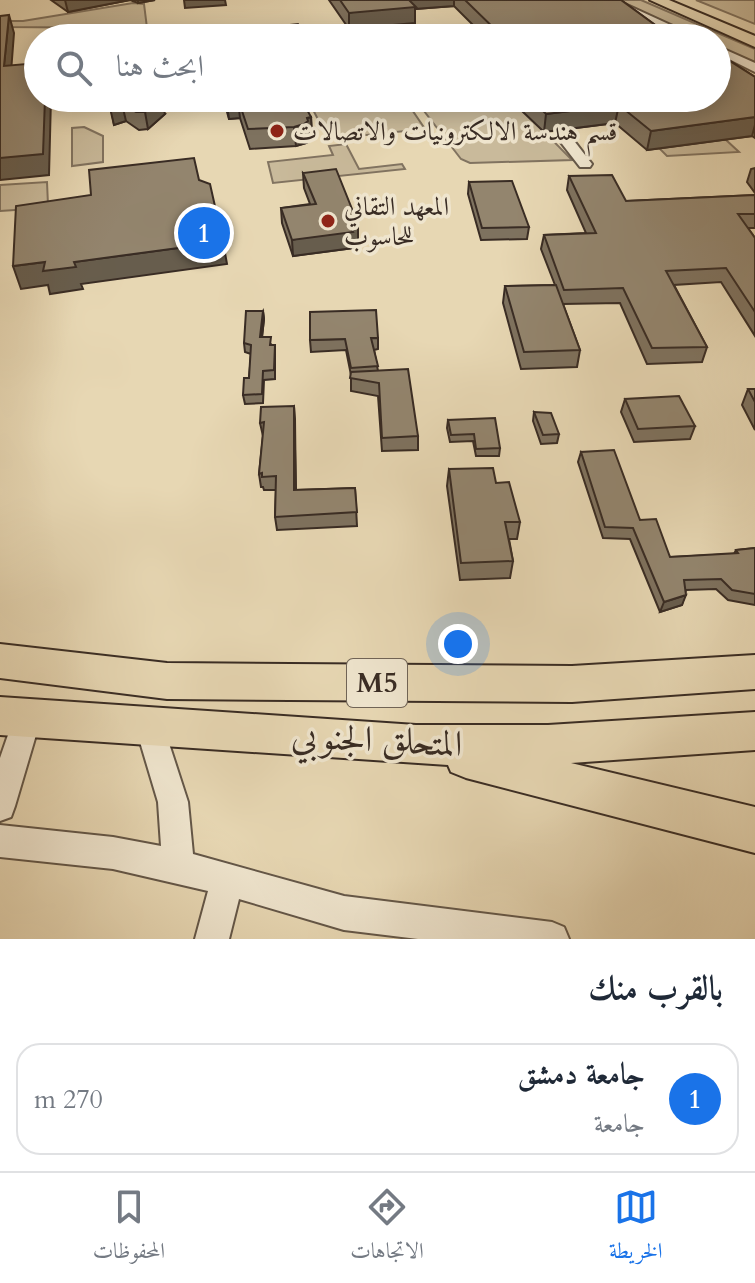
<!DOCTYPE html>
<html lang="ar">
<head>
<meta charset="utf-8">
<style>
  :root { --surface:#fff; --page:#f6f6f7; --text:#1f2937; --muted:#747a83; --line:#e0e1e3; --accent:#1a73e8 }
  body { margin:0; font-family:Cardo,Amiri,serif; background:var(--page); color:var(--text); direction:rtl }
  .you { position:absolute; left:458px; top:644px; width:28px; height:28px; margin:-20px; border:6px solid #fff; border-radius:50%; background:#1a73e8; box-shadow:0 0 0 12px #1a73e833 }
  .badge { display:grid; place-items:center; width:52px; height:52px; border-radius:50%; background:var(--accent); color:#fff; font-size:26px; font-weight:700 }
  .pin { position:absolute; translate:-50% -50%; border:4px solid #fff; box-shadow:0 2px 8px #0006 }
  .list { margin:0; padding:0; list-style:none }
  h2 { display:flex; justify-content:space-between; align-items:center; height:104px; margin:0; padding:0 32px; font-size:34px }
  h2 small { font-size:26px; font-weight:400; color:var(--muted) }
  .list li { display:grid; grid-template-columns:52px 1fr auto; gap:24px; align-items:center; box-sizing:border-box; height:112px; margin:0 16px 16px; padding:0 16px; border:2px solid var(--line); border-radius:24px }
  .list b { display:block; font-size:30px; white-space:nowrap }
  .list p { margin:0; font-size:26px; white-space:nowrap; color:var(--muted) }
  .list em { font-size:26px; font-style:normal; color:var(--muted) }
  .icon { flex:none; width:44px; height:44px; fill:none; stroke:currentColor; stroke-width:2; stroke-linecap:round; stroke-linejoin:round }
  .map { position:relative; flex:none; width:755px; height:939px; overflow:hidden; direction:ltr }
  .search { position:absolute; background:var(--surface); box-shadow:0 4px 20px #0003; left:24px; right:24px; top:24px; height:88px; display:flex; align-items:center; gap:20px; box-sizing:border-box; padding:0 28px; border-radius:44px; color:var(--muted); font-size:30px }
  .sheet { height:232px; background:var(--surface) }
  nav { display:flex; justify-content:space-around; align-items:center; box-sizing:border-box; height:112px; border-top:2px solid var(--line); background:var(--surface); font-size:22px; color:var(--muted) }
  nav a { display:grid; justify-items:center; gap:4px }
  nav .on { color:var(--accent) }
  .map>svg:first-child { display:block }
  .green { fill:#c9ba9b; stroke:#817360; stroke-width:2 }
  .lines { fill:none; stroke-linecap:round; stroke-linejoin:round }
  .minor-casing { stroke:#645748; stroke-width:4 }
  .highway-casing { stroke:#392c24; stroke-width:4 }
  .minor { fill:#efe5ce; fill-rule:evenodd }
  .highway { fill:#e7d7b3; fill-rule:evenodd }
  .wall { fill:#7e725f; stroke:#392c24; stroke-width:2 }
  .shaded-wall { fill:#675d4d; stroke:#392c24; stroke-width:2 }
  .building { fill:#93856e; stroke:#392c24; stroke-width:2 }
  .poi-dot { fill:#8f2418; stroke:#efe5ce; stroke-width:3 }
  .labels { text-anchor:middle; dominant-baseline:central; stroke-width:7; stroke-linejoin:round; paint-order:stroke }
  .far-poi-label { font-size:26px; fill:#392c24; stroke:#efe5ce; text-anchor:start }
  .shield { fill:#efe5ce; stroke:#706457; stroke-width:2 }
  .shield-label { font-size:28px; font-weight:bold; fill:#392c24 }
  .near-street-label { font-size:36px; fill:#392c24; stroke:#efe5ce }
</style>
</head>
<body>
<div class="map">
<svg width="755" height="939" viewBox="0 0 755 939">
  <rect width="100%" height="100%" fill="#e7d7b3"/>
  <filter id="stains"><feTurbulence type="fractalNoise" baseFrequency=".0025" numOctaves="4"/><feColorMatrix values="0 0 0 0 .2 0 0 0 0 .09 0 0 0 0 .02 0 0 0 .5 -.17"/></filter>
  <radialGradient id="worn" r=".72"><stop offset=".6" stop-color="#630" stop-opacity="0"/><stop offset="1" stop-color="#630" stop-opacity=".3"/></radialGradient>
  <path class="green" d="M 614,0 L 641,0 L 755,49 L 755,64 L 717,47 L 717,38 L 697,38 Z
    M 696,0 L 755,0 L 755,24 Z
    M 133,3 L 144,4 L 147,28 L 0,27 L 0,21 L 23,21 Z
    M 450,25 L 460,38 L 368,38 L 364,33 Z
    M 307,98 L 404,98 L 425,129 L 328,139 Z
    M 414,98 L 511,98 L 572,160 L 470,163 L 461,159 Z
    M 84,127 L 103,136 L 103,162 L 72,166 L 72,128 Z
    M 725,139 L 739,152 L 667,156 L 659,148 Z
    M 346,144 L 359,169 L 402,164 L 405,169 L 273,183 L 268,162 L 333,155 L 329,146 Z
    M 47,182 L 48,205 L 45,208 L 0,211 L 0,185 Z"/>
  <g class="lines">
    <defs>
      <path id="minor" d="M 603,0 L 616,0 L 699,38 L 685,38 Z
        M 717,46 L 755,63 L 755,72 L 717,53 Z
        M 558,133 L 568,133 L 592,164 L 590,167 L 580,167 L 556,136 Z
        M 27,705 L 37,709 L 41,718 L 15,806 L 11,817 L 0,821 L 0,758 L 17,709 Z
        M 149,712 L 159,716 L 163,725 L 188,802 L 193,854 L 344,896 L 552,922 L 564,927 L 569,939 L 418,939 L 344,930 L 239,899 L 229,939 L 195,939 L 208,891 L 113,869 L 0,857 L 0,825 L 113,837 L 161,846 L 158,802 L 135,725 L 139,716 Z"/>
      <path id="highway" d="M 650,0 L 669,0 L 755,36 L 755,47 Z
        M 0,644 L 167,663 L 572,666 L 755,655 L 755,689 L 572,702 L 167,699 L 0,678 Z
        M 0,697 L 416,725 L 548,725 L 755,712 L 755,750 L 571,763 L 755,807 L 755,853 L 466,778 L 451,772 L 448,765 L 0,735 Z"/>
    </defs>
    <use href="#minor" class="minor-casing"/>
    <use href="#highway" class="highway-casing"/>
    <use href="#minor" class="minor"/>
    <use href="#highway" class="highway"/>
  </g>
  <path class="wall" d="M 51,0 L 155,0 L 138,3 L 130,0 L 68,12 Z
    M 329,0 L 621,0 L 673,38 L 702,38 L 486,38 L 454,6 L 415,9 L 415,23 L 349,29 Z
    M 721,55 L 755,77 L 755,138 L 752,136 L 647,150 L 615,123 L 544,132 L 521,110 L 522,98 L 717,98 Z
    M 109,98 L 165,114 L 148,129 L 139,130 L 126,121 L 114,125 Z
    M 223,98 L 276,98 L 278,101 L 311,117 L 312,137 L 309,137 L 310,141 L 306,143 L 296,146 L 250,149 L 240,118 L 229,119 Z
    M 755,168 L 755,193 L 747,182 L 751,169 Z
    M 303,173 L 358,224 L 358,240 L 353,240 L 353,248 L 293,256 L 282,223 L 281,208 L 310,204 L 304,188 Z
    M 569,176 L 626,201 L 755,195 L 755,228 L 748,228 L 755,238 L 755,336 L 721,282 L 674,285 L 707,347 L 702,362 L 647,364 L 620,303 L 563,304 L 580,350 L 577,367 L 521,369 L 503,303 L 505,286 L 555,285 L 541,249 L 544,235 L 586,233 L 567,190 Z
    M 469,182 L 529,227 L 527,239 L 481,240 L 468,194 Z
    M 263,311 L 264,319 L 262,337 L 272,345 L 275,345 L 275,379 L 264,380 L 263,403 L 245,404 L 243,395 L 249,378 L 251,354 L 245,352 L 244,343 Z
    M 378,338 L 378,349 L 374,350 L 378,371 L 418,436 L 418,450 L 382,451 L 378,396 L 351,391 L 351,375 L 346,350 L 311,352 L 310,340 Z
    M 748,389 L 755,389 L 755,430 L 742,405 Z
    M 625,399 L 695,426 L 690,439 L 634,442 L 621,412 Z
    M 294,406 L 296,490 L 355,488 L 357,526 L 277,530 L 275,517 L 276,490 L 264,490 L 263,487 L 261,487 L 259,474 L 263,436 L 260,423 Z
    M 534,412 L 559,434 L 557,443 L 541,444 L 533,421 Z
    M 448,420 L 500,448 L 499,456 L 476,456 L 473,441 L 450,442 L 447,428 Z
    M 581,452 L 640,520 L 670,557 L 734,554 L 736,550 L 755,548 L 755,605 L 728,600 L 716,589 L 686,590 L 682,605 L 660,612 L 630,539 L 603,538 L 578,462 Z
    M 449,469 L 520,522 L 517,539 L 509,539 L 513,561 L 510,578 L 460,580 L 447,486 Z"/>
  <path class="shaded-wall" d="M 65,0 L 130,0 L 68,12 Z
    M 138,0 L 155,0 L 138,3 Z
    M 184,0 L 225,0 L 226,5 L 185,8 Z
    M 404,0 L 454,0 L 454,6 L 415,9 L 415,23 L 349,29 L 349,13 Z
    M 9,15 L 14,33 L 10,85 L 4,66 Z
    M 575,35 L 574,38 L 538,38 Z
    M 45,98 L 51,98 L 49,175 L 0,180 L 0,158 Z
    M 161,98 L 165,114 L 148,129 L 145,112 Z
    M 238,99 L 240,118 L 229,119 L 226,100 Z
    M 122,104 L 126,121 L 114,125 L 110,108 Z
    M 619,105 L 615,123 L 544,132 L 546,114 Z
    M 311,117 L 312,137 L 309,137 L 310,141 L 306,143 L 296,146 L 294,127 L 307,118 Z
    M 755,117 L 755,125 L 752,136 L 647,150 L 651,131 Z
    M 358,224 L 358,240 L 353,240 L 353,248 L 293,256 L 292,240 Z
    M 223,242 L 227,264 L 81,284 L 83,289 L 50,294 L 48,285 L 21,289 L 13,266 L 45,262 L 74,262 Z
    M 263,311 L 264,319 L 261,346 L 260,337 Z
    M 294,406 L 295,419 L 296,504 L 294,490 Z
    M 686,595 L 682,605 L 660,612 L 664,602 Z"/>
  <path class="building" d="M 340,0 L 409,0 L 416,7 L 349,13 Z
    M 465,0 L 621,0 L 673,38 L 698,35 L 702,38 L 579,38 L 575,35 L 538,38 L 504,38 Z
    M 9,15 L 4,66 L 38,63 L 38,98 L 45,98 L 43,154 L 0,158 L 0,16 Z
    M 298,24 L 303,31 L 335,29 L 342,38 L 219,38 L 218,34 L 282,29 L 280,26 Z
    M 717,53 L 755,77 L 755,117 L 651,131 L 619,105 L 546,114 L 530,98 L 717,98 Z
    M 109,98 L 161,98 L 145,112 L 136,112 L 122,104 L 110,108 Z
    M 225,98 L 276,98 L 278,101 L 299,101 L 304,104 L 311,117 L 307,118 L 308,121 L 304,124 L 294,127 L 248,129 L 238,99 L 226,100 Z
    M 194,158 L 199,180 L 210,184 L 223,242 L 74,262 L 76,267 L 43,271 L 45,262 L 13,266 L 16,206 L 91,195 L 89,170 Z
    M 336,169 L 358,224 L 349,225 L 353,232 L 292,240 L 281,208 L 316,204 L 303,173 Z
    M 612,175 L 626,201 L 755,195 L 755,214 L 738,214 L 755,238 L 755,312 L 726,268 L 666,271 L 707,347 L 652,348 L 623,288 L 564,290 L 544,235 L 596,233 L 569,176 Z
    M 512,181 L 529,227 L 482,228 L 469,182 Z
    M 556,285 L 580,350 L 524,352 L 505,286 Z
    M 376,310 L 378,338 L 371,338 L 378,366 L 351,368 L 345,339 L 310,340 L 310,312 Z
    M 246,311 L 263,311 L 260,337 L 271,337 L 270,345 L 275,345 L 274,370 L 263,371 L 262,394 L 243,395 L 244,378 L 249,378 L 251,345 L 244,343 Z
    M 408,369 L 418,436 L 382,438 L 379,383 L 350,378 L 351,372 Z
    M 748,389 L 755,389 L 755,402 Z
    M 679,396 L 695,426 L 638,429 L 625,399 Z
    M 294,406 L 294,490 L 355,488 L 357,512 L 275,517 L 276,476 L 262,477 L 262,473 L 259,474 L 264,422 L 260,423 L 261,407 Z
    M 534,412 L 551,413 L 559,434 L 543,435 Z
    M 495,418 L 500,448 L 476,449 L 474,434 L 451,435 L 448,420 Z
    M 614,450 L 640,520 L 656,519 L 670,557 L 738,553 L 736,550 L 755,548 L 755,594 L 732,590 L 721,579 L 684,580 L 686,595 L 664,602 L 633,528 L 605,527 L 581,452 Z
    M 493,468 L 496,483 L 509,482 L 520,522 L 505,522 L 513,561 L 461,563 L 449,469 Z"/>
  <g class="poi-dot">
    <circle cx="277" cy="131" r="8"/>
    <circle cx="328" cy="221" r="8"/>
  </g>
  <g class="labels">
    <g class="far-poi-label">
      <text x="293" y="131">قسم هندسة الالكترونيات والاتصالات</text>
      <text x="344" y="206">المعهد التقاني<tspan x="344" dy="30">للحاسوب</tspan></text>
    </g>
    <rect class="shield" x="347" y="659" width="60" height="48" rx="6"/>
    <g class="shield-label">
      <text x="377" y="683">M5</text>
    </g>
    <g class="near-street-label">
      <text transform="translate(377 740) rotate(3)">المتحلق الجنوبي</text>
    </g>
  </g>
  <rect width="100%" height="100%" filter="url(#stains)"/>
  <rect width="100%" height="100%" fill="url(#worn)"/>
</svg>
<div class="you"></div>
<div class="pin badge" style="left:204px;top:233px">1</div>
<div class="search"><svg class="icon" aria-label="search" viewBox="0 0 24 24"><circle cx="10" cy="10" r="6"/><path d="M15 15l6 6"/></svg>ابحث هنا</div>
</div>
<section class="sheet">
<h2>بالقرب منك<small></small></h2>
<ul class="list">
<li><span class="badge">1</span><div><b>جامعة دمشق</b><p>جامعة</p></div><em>270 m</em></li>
</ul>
</section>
<nav>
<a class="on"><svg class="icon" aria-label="map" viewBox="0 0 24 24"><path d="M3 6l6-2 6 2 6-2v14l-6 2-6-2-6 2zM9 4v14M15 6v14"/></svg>الخريطة</a>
<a><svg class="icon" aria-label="directions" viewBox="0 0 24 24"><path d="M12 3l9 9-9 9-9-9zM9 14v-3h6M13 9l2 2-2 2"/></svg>الاتجاهات</a>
<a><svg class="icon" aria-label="saved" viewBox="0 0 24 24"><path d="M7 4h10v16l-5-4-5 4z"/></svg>المحفوظات</a>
</nav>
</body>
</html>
